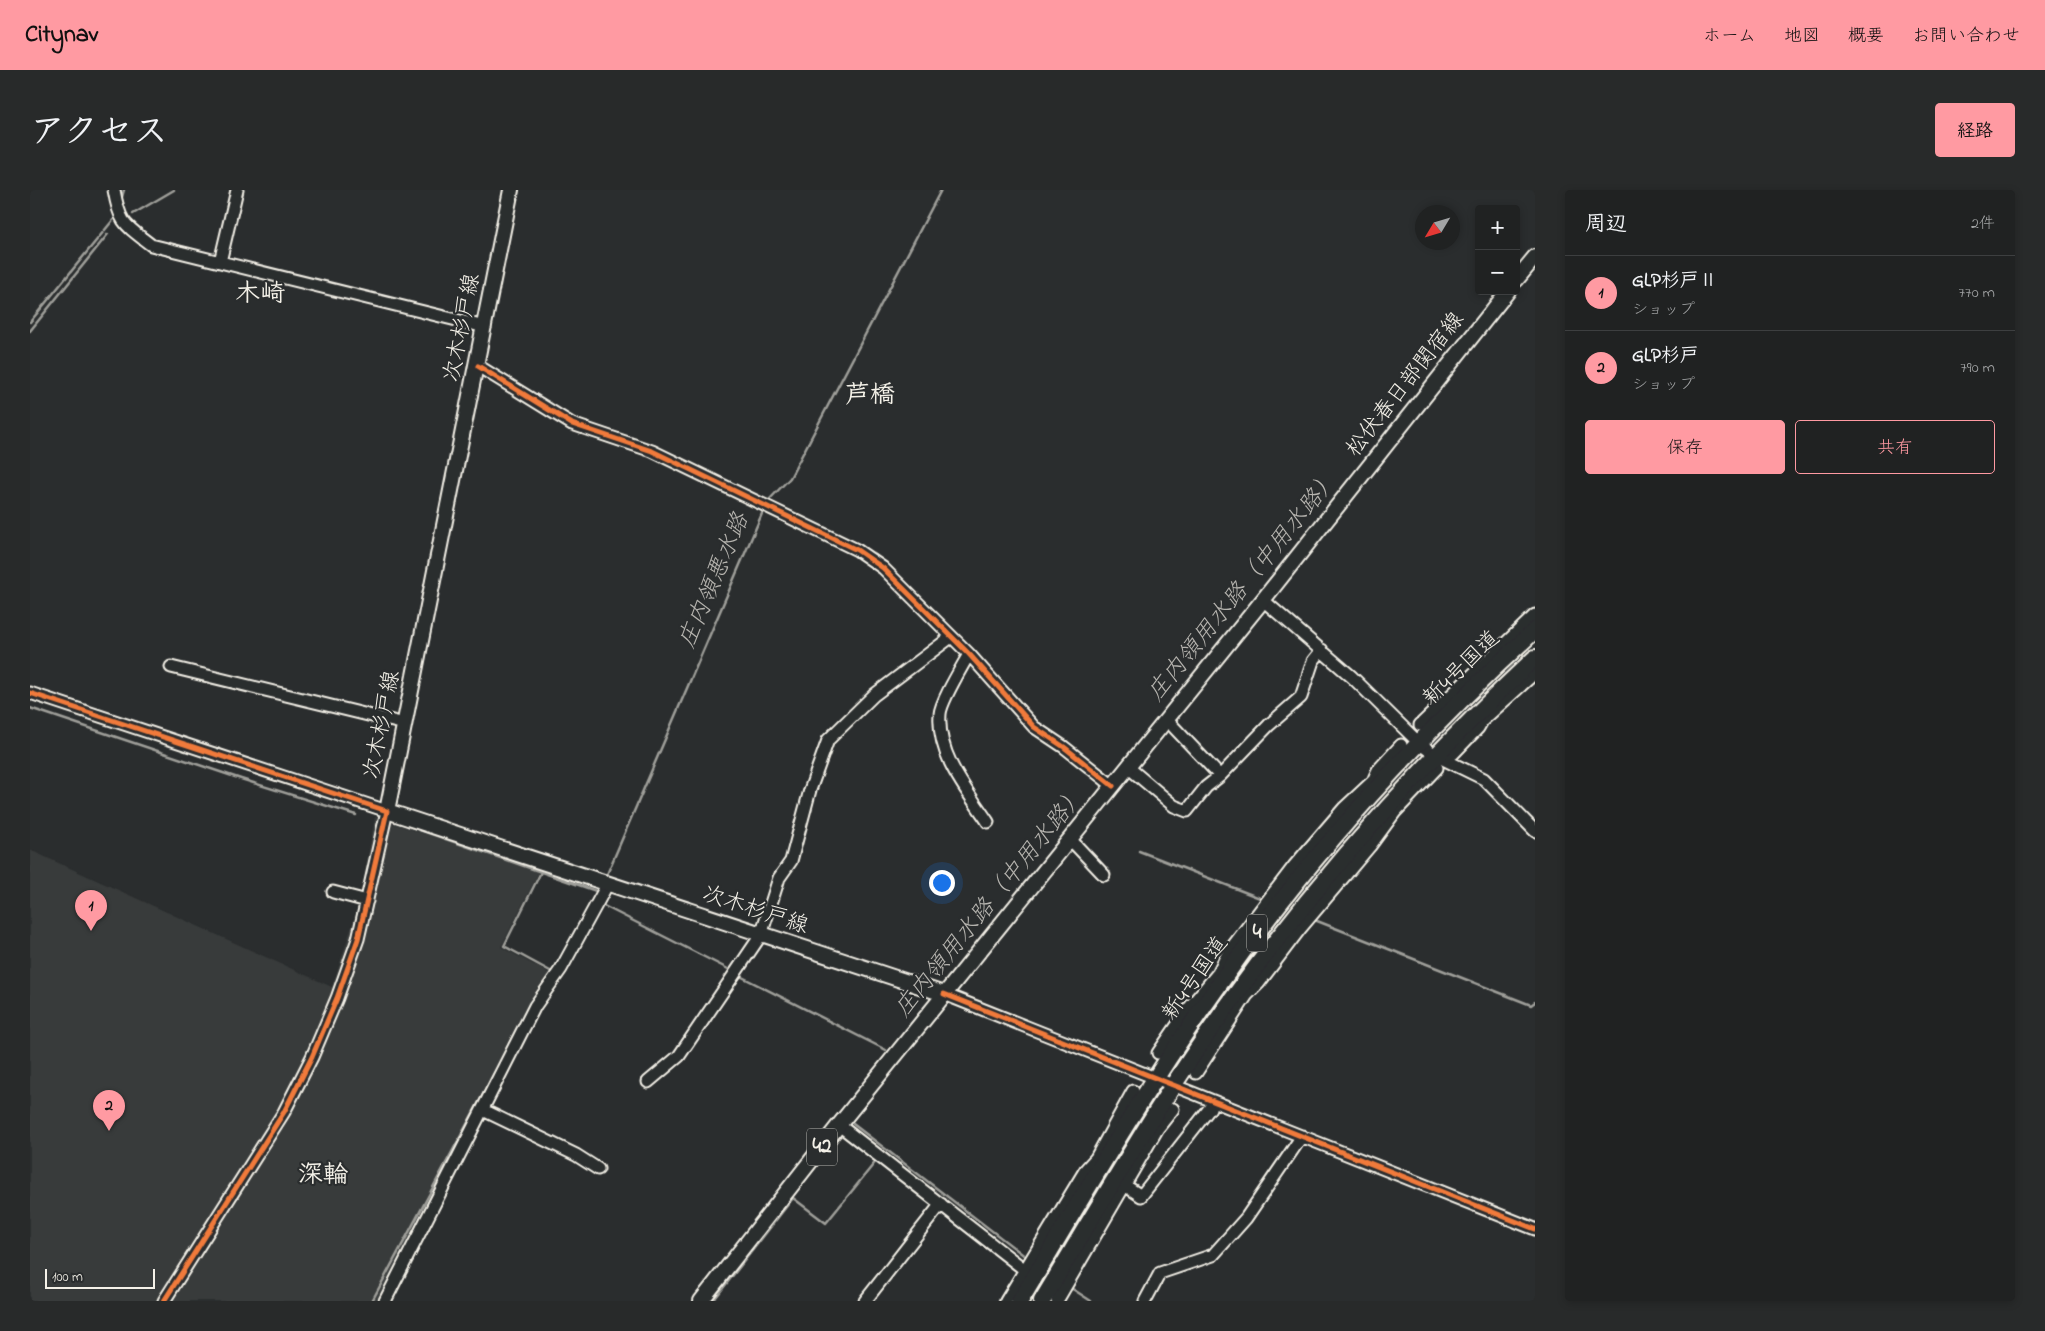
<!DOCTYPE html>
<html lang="ja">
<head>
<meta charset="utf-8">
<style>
  :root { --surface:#202222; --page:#282a2a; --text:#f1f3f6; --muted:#a2a4a5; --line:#3d3f40; --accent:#ff9aa2 }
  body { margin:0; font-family:"Indie Flower","Klee One",sans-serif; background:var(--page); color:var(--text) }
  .controls { position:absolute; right:15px; top:15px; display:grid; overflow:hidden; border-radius:5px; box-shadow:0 2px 8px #0003 }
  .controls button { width:45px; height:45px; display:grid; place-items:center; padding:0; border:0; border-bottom:1px solid var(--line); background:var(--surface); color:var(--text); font:25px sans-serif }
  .compass { position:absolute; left:1385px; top:15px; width:45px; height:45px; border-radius:50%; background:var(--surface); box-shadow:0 2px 8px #0003; rotate:232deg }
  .scale { position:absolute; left:15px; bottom:12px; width:110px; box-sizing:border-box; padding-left:5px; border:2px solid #f4f1e8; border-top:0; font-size:14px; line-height:18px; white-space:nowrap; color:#f4f1e8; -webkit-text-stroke:4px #2a2d2e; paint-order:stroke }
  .you { position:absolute; left:911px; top:692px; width:18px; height:18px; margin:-12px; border:4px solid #fff; border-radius:50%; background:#1a73e8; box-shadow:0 0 0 8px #1a73e833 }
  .badge { display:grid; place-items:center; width:32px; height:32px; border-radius:50%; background:var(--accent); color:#111; font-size:16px; font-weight:700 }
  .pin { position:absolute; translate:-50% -41px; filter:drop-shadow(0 1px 2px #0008) }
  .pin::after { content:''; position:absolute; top:26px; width:18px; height:15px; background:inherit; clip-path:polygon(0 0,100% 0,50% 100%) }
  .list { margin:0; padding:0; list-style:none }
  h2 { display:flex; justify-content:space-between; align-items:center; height:65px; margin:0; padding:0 20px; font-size:21px }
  h2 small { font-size:16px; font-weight:400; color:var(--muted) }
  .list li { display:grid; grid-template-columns:32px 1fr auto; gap:15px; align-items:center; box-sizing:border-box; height:75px; padding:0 20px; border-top:1px solid var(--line) }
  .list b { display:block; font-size:19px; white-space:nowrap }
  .list p { margin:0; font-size:16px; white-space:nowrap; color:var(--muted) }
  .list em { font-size:16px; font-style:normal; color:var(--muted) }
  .actions { display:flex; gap:10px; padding:15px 20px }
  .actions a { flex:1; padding:11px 0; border:1px solid var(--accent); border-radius:5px; text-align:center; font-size:18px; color:var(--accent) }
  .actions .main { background:var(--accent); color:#111 }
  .map { position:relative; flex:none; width:1505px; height:1111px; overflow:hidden; border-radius:5px }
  header { display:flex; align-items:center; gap:30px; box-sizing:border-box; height:70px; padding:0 25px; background:var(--accent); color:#111 }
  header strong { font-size:24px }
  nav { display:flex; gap:28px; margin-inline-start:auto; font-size:18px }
  .intro { display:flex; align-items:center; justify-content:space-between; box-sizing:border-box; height:120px; padding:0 30px }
  h1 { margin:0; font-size:35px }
  .button { padding:12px 22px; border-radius:5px; background:var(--accent); color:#111; font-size:18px; font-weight:700 }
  main { display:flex; gap:30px; padding:0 30px }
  aside { flex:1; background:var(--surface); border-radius:5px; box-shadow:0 2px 8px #0003 }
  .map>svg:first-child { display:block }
  .built { fill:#373a3a }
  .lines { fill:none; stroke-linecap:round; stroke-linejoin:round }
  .stream { stroke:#9f9f9a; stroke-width:2.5 }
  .minor-casing { stroke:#f4f1e8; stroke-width:15 }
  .major-casing { stroke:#f4f1e8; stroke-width:18 }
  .highway-casing { stroke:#f4f1e8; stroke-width:20 }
  .minor { stroke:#2a2d2e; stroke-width:11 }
  .major { stroke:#2a2d2e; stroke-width:14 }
  .highway { stroke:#2a2d2e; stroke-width:16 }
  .cycleway-casing { stroke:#2a2d2e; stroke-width:8 }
  .cycleway { stroke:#f17a3a; stroke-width:5 }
  .labels { text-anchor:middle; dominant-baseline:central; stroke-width:4.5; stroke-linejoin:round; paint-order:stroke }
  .shield { fill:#2a2d2e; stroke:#b7b6b0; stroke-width:1 }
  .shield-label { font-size:21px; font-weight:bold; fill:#f4f1e8 }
  .street-label { font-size:22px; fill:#f4f1e8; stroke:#2a2d2e }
  .water-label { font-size:24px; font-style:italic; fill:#b5b3ae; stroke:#2a2d2e }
  .quarter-label { font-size:25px; font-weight:bold; fill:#f4f1e8; stroke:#2a2d2e }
</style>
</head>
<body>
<header>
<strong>Citynav</strong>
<nav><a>ホーム</a><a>地図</a><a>概要</a><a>お問い合わせ</a></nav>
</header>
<div class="intro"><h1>アクセス</h1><a class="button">経路</a></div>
<main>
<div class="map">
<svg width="1505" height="1111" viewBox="0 0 1505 1111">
  <rect width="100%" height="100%" fill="#2a2d2e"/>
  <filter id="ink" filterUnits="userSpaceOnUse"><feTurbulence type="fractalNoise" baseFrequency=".02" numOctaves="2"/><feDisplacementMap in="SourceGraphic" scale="10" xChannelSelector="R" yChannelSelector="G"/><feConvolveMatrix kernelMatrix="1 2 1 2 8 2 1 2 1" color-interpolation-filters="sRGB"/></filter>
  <g filter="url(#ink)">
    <path class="built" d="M 345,627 L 509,682 L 471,757 L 519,783 L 499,812 L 347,1111 L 0,1111 L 0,660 L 302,797 L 329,714 Z"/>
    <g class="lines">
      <path class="stream" d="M 92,7 L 94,0
        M 103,24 L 144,0
        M 0,132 L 83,30
        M 0,141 L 78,44
        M 737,312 L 760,288 L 911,0
        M 0,518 L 211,589 L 326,625
        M 1086,582 L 1245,383
        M 378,636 L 569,702
        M 1109,661 L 1235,710
        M 511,682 L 474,756 L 522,782
        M 575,689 L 734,319
        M 572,715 L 702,781
        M 1282,729 L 1501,815 L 1505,812
        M 935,768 L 971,724
        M 708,785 L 856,860
        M 823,934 L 996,1067
        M 1041,1098 L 1061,1111
        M 342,1111 L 466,880
        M 683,1111 L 763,1008 L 796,1033 L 847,970
        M 969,1111 L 988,1080"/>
      <defs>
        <path id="minor" d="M 84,0 C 90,34 94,34 121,55 L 455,137
          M 190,72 L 207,0
          M 448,176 L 542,234 L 622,261 L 827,360 L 853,378 L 939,464 L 1004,537 L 1034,557 L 1083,596
          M 1233,410 L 1322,487 L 1389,553 L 1405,565 L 1454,589 L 1505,641
          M 939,464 C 932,477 911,511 910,524 C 907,565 936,599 958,632
          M 141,477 L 375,534
          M 0,503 L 357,621 L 328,749 L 307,808 L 282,867 L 254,922 L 134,1111
          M 1136,529 L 1190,586
          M 1390,535 L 1505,425
          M 1423,564 L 1448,538 L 1452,531 L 1505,483
          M 1098,577 L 1144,616 L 1157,621 L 1176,597 L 1190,586 L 1239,535 L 1271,507 L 1283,471 L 1292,460
          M 1040,649 L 1074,685
          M 303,702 L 337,711
          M 914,804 L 1505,1039
          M 1128,863 L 1159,818 L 1188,783 L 1199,761 L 1264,676 L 1314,618 L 1343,591 L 1348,580 L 1371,555
          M 1166,883 L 1217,805 L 1229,793 L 1270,739 L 1340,656 L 1365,622 L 1407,578
          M 618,892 L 649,866 L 731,745 L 749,688 L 761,671 L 780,600 L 798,550 L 844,505 L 921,447
          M 453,920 L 546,965 L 568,979
          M 809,935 L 995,1080
          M 1096,996 L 1111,1006 L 1180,918 L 1182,911
          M 355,1111 L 505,816 L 531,779 L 577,695
          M 835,1111 L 911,1014
          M 976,1111 L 1056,979 L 1066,968 L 1103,901
          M 1027,1111 L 1128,938 L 1143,919
          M 1115,1111 L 1130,1083 L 1183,1065 L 1216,1028 L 1272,946"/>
        <path id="major" d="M 481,0 L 357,621 L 914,804
          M 1486,90 L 1505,67
          M 671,1111 L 809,935 L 1233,410 L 1478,101"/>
        <path id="highway" d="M 990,1111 C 1053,1006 1114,900 1185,800 C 1277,668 1387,548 1505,440
          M 1012,1111 C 1074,1009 1133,903 1204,807 C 1293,684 1394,572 1505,468"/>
      </defs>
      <use href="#minor" class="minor-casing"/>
      <use href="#major" class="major-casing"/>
      <use href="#highway" class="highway-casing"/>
      <use href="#minor" class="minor"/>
      <use href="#major" class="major"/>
      <use href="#highway" class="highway"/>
      <defs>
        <path id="cycleway" d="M 448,176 L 542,234 L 622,261 L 827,360 L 853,378 L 939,464 L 1004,537 L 1034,557 L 1083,596
          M 0,503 L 357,621 L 328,749 L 307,808 L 282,867 L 254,922 L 134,1111
          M 914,804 L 1505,1039"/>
      </defs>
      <use href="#cycleway" class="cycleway-casing"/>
      <use href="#cycleway" class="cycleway"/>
    </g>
  </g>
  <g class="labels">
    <g class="shield">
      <rect x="1217" y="724.5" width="20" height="37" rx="4"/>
      <rect x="777" y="938.5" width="30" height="37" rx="4"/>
    </g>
    <g class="shield-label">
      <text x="1227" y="743">4</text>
      <text x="792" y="957">42</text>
    </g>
    <g class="street-label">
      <text transform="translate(433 138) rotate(-79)">次木杉戸線</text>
      <text transform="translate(1376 195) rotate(-52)">松伏春日部関宿線</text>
      <text transform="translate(1432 479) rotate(-44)">新4号国道</text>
      <text transform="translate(353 535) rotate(-79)">次木杉戸線</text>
      <text transform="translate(725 721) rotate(18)">次木杉戸線</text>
      <text transform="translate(1166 789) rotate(-55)">新4号国道</text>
    </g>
    <g class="water-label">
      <text transform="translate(685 391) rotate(-67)">庄内領悪水路</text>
      <text transform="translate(1214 397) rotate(-51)">庄内領用水路（中用水路）</text>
      <text transform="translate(961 713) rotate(-51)">庄内領用水路（中用水路）</text>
    </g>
    <g class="quarter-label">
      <text x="230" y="105">木崎</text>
      <text x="840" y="206">芦橋</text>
      <text x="293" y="986">深輪</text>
    </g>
  </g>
</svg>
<div class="controls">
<button>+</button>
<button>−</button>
</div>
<svg class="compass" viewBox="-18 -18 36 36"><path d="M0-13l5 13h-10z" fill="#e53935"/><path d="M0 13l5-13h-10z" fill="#a2a4a5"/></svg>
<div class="scale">100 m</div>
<div class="you"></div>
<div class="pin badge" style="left:61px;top:741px">1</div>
<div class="pin badge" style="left:79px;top:941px">2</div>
</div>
<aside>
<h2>周辺<small>2件</small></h2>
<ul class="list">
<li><span class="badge">1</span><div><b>GLP杉戸Ⅱ</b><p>ショップ</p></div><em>770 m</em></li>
<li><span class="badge">2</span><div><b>GLP杉戸</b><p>ショップ</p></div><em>790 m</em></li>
</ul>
<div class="actions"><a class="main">保存</a><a>共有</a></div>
</aside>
</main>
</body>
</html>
